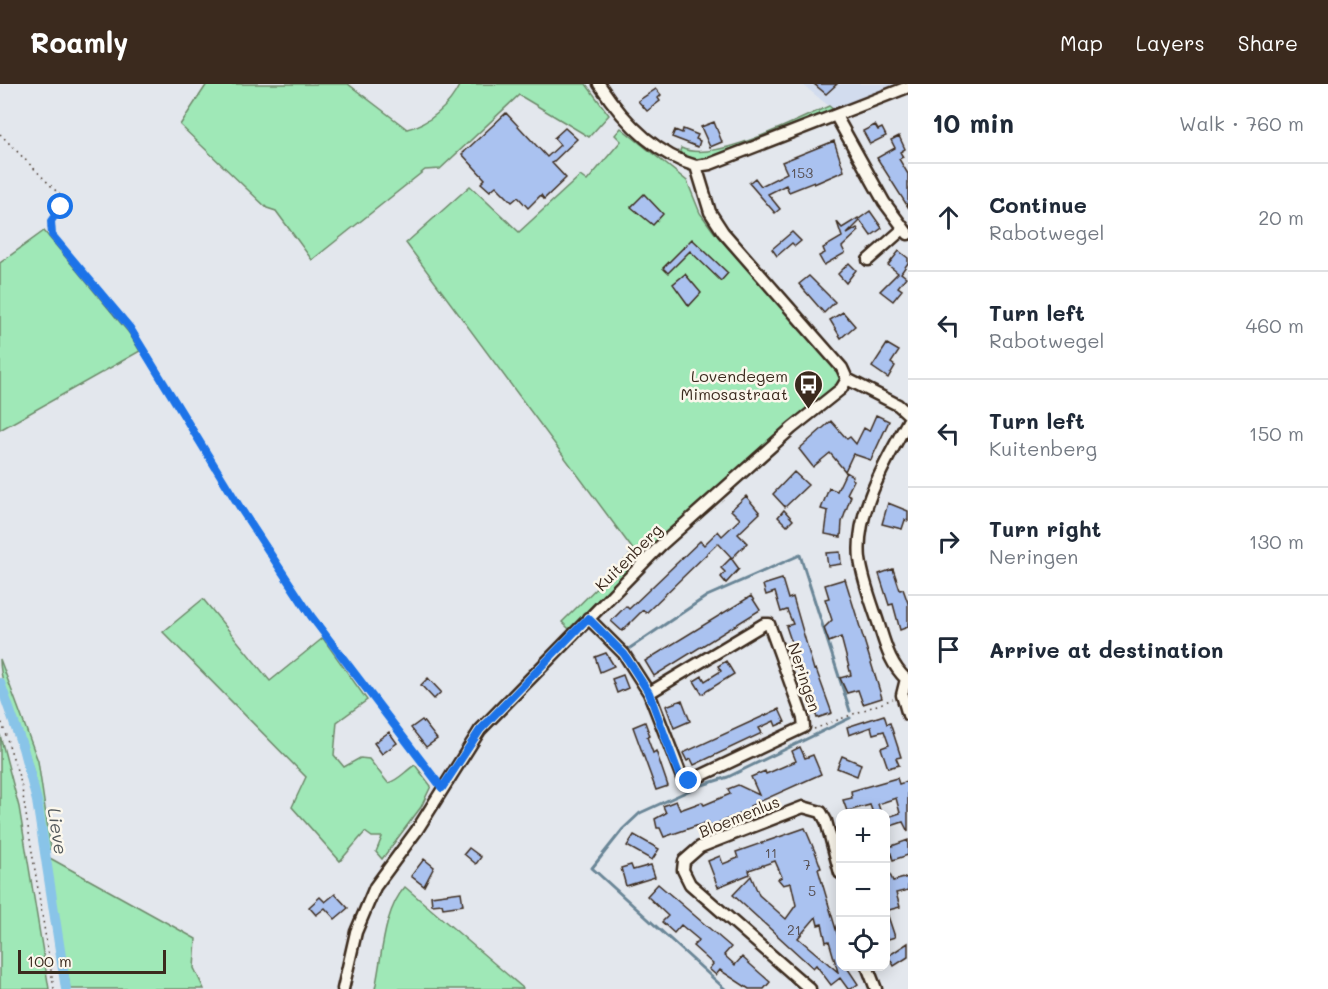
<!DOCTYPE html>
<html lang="en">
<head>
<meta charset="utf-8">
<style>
  :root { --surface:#fff; --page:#f2f2f3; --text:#1f2937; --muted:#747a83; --line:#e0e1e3; --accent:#3b2a1e }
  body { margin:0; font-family:Mali,sans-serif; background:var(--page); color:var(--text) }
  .controls { position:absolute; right:18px; bottom:18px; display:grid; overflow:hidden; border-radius:12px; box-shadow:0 3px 15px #0003 }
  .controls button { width:54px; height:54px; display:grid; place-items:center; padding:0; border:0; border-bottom:2px solid var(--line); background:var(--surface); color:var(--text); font:30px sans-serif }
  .scale { position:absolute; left:18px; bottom:15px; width:148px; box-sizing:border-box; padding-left:6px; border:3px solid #3b2a1e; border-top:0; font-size:16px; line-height:21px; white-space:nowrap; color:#3b2a1e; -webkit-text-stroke:4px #fbf7ec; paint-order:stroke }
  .stop { position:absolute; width:18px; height:18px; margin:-14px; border:4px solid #1a73e8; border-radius:50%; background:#fff }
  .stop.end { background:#1a73e8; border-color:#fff; box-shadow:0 2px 6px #0008 }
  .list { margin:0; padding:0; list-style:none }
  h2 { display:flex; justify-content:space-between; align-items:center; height:78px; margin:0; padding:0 24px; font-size:26px }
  h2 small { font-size:20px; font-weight:400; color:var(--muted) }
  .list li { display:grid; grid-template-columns:39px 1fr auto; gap:18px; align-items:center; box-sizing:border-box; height:108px; padding:0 24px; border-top:2px solid var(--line) }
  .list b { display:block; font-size:22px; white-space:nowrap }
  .list p { margin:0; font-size:20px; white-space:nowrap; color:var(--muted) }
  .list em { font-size:20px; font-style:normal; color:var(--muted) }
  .icon { flex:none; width:33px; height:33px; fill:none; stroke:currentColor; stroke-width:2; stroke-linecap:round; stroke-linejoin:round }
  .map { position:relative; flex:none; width:908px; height:905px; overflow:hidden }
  header { display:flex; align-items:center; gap:36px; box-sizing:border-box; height:84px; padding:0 30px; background:var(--accent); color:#fff }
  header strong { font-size:28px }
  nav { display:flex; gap:33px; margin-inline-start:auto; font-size:21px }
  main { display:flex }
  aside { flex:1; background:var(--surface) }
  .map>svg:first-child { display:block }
  .built { fill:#d2dcee }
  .green { fill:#9fe8b7; stroke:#6d896a; stroke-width:1.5 }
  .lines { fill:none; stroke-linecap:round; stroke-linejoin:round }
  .stream { stroke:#6a8697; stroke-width:3 }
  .canal { stroke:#89c4e8; stroke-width:10 }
  .building { fill:#aac2f0; stroke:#3b2a1e; stroke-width:1.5; fill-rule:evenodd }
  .street-casing { stroke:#3b2a1e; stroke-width:15 }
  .path { stroke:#3b2a1e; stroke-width:1.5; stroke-dasharray:1.5 4.5; stroke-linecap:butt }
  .street { stroke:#fbf7ec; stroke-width:10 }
  .route { stroke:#1a73e8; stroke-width:8 }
  .labels { text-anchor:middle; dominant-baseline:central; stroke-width:5; stroke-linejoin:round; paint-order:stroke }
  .number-label { font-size:14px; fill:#575052 }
  .poi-label { font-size:16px; fill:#3b2a1e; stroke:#fbf7ec; text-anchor:end }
  .street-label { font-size:16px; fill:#3b2a1e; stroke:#fbf7ec }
  .water-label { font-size:18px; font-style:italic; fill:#52585b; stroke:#fbf7ec }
</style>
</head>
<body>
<header>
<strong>Roamly</strong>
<nav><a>Map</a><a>Layers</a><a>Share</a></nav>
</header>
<main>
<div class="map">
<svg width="908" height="905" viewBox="0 0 908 905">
  <rect width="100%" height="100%" fill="#e3e7ed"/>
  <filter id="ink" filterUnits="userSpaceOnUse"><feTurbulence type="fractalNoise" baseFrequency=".0167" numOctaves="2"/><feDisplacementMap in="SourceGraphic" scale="12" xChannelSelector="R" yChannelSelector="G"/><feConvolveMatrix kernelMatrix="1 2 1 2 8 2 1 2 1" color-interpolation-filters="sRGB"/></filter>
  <g filter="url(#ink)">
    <path class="built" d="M 802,0 L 895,0 L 835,27 Z"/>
    <path class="green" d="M 207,0 L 348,0 L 407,45 C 430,40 450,21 460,0 L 586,0 L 609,31 L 589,53 L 519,11 L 440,85 L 425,86 L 312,176 L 276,127 L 267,124 L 180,41 Z
      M 829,22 L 835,27 L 716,73 L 695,75 L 679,70 L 681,64 C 714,80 796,36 829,22 Z
      M 621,44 L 687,97 L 700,129 L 714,148 L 844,294 L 640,474 L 569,545 L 562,538 L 634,467 L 406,159 L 470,102 L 519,148 L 580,92 L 587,97 L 621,57 L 615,51 Z
      M 44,147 L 130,250 L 140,267 L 0,346 L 0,179 Z
      M 203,515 L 270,597 L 323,554 L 367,616 L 337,638 L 334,671 L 344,683 L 360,674 L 369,675 L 388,699 C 399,696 405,687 415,681 L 431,702 L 421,723 L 382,775 L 376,768 L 382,753 L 372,753 L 365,748 L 340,777 L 292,723 L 306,693 L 163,548 Z
      M 0,575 L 38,677 L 51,765 L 47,766 C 42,731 37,696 26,662 C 17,634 0,604 0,575 Z
      M 0,651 L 19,723 L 49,905 L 0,905 Z
      M 48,773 L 196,855 L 194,884 L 204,905 L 70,905 Z
      M 405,803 L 523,904 L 522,905 L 375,905 C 382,874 383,827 405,803 Z"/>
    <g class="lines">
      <path class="stream" d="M 630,564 L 707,512 L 800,471 L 850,627
        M 725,905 L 592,784 L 623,745 L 640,729 L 699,702 L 728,693 L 850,634"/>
      <path class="canal" d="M 0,599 L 23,664 L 37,717 L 66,905"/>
    </g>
    <path class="building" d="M 814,0 L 837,0 L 826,10 Z
      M 656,5 L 661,11 L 658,14 L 660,17 L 647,27 L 638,17 Z
      M 506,29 L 547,73 L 560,61 L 554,54 L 565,44 L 577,55 L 552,79 L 566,94 L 544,115 L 541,111 L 528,124 L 518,113 L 512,118 L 496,102 L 490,107 L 481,99 L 485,95 L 462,70 Z
      M 714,38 L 722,58 L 710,63 L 701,43 Z
      M 875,41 L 878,46 L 882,44 L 886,52 L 870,60 L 863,47 Z
      M 683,45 L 698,51 L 696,55 L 700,57 L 698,63 L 672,53 L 675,46 L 682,49 Z
      M 899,52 L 905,65 L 900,68 L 903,73 L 899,75 L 908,90 L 908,123 L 877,74 L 895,64 L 891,56 Z
      M 834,57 L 844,87 L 814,100 L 814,98 L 789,108 L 786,101 L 768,110 L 780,125 L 775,129 L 749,99 L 755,94 L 761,102 L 787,89 L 782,78 Z
      M 644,110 L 663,130 L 653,141 L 631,123 Z
      M 870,127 L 882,144 L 871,152 L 859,135 Z
      M 858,134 L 860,137 L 847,150 L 857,144 L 859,147 L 842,163 L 845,169 L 824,181 L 819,172 L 825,169 L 823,164 L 842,153 L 837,138 L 842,144 Z
      M 792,148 L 801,157 L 795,162 L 792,159 L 777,172 L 772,165 Z
      M 692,155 L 728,189 L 721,197 L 690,167 L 668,189 L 663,184 Z
      M 899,167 L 908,174 L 908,179 L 901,189 L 906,193 L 898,203 L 902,206 L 893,217 L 880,207 L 898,189 L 888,181 Z
      M 849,179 L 856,186 L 846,199 L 838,190 Z
      M 685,190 L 701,209 L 689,222 L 673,200 Z
      M 809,192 L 835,218 L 824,229 L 799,200 Z
      M 843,228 L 855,242 L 841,254 L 830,236 Z
      M 887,260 L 899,267 L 891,279 L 895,282 L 888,294 L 872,283 Z
      M 876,331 L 889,337 L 871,376 L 853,370 L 845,387 L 830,369 L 813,383 L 799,365 L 831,337 L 847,355 L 850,353 L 856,360 L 864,344 L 869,347 Z
      M 794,388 L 808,401 L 785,423 L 773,410 Z
      M 846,388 L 853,392 L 852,395 L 854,396 L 847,410 L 851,412 L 842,438 L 841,453 L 825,450 L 828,427 L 821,425 L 829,404 L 837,407 Z
      M 746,412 L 760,429 L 738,450 L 747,459 L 732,474 L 718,459 L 646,529 L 643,526 L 622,547 L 611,537 L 626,522 L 629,525 L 700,457 L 704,461 L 718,447 L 722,452 L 740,435 L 731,426 Z
      M 888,419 L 908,427 L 908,437 L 905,436 L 902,445 L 882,440 Z
      M 784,426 L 793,436 L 787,442 L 778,433 Z
      M 840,468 L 841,480 L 828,482 L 826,469 Z
      M 731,474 L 739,485 L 726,499 L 721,493 L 725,488 L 721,484 Z
      M 893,485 L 900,506 L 903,505 L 908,519 L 908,543 L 900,546 L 893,520 L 889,521 L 879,490 Z
      M 782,495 L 788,515 L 793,513 L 814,586 L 816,585 L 832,629 L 817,634 L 786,542 L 793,540 L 787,526 L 781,528 L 775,508 L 766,511 L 763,501 Z
      M 845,495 L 882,614 L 863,620 L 858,606 L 847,609 L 840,594 L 851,591 L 841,553 L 829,558 L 824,544 L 832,536 L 825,515 L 829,514 L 825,501 Z
      M 751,512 L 760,526 L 654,592 L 645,577 Z
      M 606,569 L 614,582 L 600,588 L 595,573 Z
      M 726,577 L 734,590 L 702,610 L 694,597 L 702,592 L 705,597 L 721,587 L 718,582 Z
      M 623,591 L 628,604 L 617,609 L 612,595 Z
      M 428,594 L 441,608 L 434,615 L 421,601 Z
      M 682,616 L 690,637 L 674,644 L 666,622 Z
      M 779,625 L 785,638 L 776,642 L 774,637 L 759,644 L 762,649 L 694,681 L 691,675 L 687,677 L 683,669 Z
      M 884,631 L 887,640 L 890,639 L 901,673 L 896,674 L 899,681 L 888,684 L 881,664 L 889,661 L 884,647 L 873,650 L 871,643 L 849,651 L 847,643 Z
      M 422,636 L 437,655 L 426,663 L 411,644 Z
      M 645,638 L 650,652 L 647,653 L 653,669 L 656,667 L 668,702 L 656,706 L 633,643 Z
      M 389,648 L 397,659 L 382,670 L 374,659 Z
      M 800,663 L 805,674 L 813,671 L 821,690 L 750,722 L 751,726 L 710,742 L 708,738 L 664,753 L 660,744 L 657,744 L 655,735 L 666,729 L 663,722 L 676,717 L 680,726 L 702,718 L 704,721 L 730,710 L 728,705 L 738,701 L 759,711 L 751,693 L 765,687 L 766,690 L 796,677 L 792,667 Z
      M 842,672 L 861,680 L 857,692 L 837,684 Z
      M 897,694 L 899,700 L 908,697 L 908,748 L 903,738 L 885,744 L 885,734 L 900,729 L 896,714 L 878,720 L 881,729 L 873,729 L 870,721 L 847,727 L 843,716 L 852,714 L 851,707 Z
      M 805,744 L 816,770 L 821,784 L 818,785 L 840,859 L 840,882 L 846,882 L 858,900 L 851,905 L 848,905 L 840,894 L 831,901 L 816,881 L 813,884 L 733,811 L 751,792 L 759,811 L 786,835 L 796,821 L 791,799 L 783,801 L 778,795 L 782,793 L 775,777 L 749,786 L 750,790 L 718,803 L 708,777 L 720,772 L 723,780 L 738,774 L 736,768 ZM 816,833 L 818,841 L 822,840 L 826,858 L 829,857 L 838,888 L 798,854 Z
      M 634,751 L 659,765 L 652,776 L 627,762 Z
      M 908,756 L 908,771 L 893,776 L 889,763 Z
      M 469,764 L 481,773 L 476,780 L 464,770 Z
      M 424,775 L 434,783 L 424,802 L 411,792 Z
      M 885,780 L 893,797 L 908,793 L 908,806 L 896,809 L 900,823 L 885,827 Z
      M 631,781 L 633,786 L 651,781 L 655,793 L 626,802 L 621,784 Z
      M 658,800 L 731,863 L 724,871 L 735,881 L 742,873 L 770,898 L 764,905 L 749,905 L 720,886 L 716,891 L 709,885 L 713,880 L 693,862 L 699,856 L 681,841 L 674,849 L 662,838 L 668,832 L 647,812 Z
      M 461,808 L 463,821 L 443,824 L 442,820 L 432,821 L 431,812 Z
      M 335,810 L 348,824 L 335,835 L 325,824 L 316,831 L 309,823 L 320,813 L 325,818 Z
      M 887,829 L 895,853 L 885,856 L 885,830 Z
      M 908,859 L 908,873 L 894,882 L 888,872 Z"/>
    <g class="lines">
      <defs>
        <path id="street" d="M 599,0 C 622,35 654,70 696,82
          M 836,32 L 884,118 L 908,150
          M 868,176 L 903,145
          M 847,295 L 898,321 L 908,330
          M 908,337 C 886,378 855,427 860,475 C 863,497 871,517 878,538 C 885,559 889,579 906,595 L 902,611 L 908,631
          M 588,534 L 624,570 L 649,609 L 683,696 L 694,695 L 804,643 L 803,634 L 769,540 L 764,540 L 649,609
          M 867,882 L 876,905
          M 343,905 L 356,848 L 375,803 L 417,746 L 480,646 L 660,462 L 792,344 L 841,305 L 847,295 L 842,284 L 723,148 L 710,128 L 696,82 L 710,80 L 908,3
          M 810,905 L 690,800 L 683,786 L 684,777 L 700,763 L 803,723 L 821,728 L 826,737 L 840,789"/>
      </defs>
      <use href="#street" class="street-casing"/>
      <path class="path" d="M 0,50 L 60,111 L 61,122 L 49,142 L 52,151 L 131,244 L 241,425 L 311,532 L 436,696
        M 0,633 L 21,699 L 54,905
        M 814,645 L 893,615"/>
      <use href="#street" class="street"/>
    </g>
  </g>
  <g class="lines" filter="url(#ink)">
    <path class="route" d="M 61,123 L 51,137 L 52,151 L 130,244 L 241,425 L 311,532 L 442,704 L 480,646 L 588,534 L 624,570 L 649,609 L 680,693 L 689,697"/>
  </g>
  <defs>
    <symbol id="bus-pin" viewBox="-11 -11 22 30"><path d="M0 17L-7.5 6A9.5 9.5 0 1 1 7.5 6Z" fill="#3b2a1e" stroke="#fbf7ec"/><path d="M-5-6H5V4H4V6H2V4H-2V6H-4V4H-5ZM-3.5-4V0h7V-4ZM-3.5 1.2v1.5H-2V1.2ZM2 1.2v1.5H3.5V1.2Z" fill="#fff"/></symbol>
  </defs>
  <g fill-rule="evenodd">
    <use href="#bus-pin" x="792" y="284" width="33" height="45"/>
  </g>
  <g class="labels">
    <g class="number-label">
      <text x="802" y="88">153</text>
      <text x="771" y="768">11</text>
      <text x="807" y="780">7</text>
      <text x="812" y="806">5</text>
      <text x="794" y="845">21</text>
    </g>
    <g class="poi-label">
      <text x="788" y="291">Lovendegem<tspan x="788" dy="18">Mimosastraat</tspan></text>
    </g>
    <g class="street-label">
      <text transform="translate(628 473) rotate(-45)">Kuitenberg</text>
      <text transform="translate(805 593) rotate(72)">Neringen</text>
      <text transform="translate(739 732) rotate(-22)">Bloemenlus</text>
    </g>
    <g class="water-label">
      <text transform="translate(58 747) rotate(81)">Lieve</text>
    </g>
  </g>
</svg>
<div class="controls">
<button>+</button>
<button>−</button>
<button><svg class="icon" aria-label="locate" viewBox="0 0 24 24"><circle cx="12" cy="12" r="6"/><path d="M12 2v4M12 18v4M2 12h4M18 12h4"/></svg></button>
</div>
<div class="scale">100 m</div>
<div class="stop" style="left:61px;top:123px"></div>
<div class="stop end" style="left:689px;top:697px"></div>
</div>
<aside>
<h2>10 min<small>Walk · 760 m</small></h2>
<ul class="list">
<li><svg class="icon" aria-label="ahead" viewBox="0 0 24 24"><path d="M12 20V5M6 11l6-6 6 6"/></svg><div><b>Continue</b><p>Rabotwegel</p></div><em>20 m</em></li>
<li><svg class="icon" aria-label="left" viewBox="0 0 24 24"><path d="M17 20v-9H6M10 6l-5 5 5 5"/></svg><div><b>Turn left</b><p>Rabotwegel</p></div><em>460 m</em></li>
<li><svg class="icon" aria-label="left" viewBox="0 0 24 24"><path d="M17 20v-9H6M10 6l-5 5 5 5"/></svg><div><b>Turn left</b><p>Kuitenberg</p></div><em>150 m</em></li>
<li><svg class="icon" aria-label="right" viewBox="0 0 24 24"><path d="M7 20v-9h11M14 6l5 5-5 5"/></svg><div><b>Turn right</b><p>Neringen</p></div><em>130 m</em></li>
<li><svg class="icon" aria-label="arrive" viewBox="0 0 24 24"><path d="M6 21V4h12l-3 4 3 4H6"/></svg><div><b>Arrive at destination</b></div></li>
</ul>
</aside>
</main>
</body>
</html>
